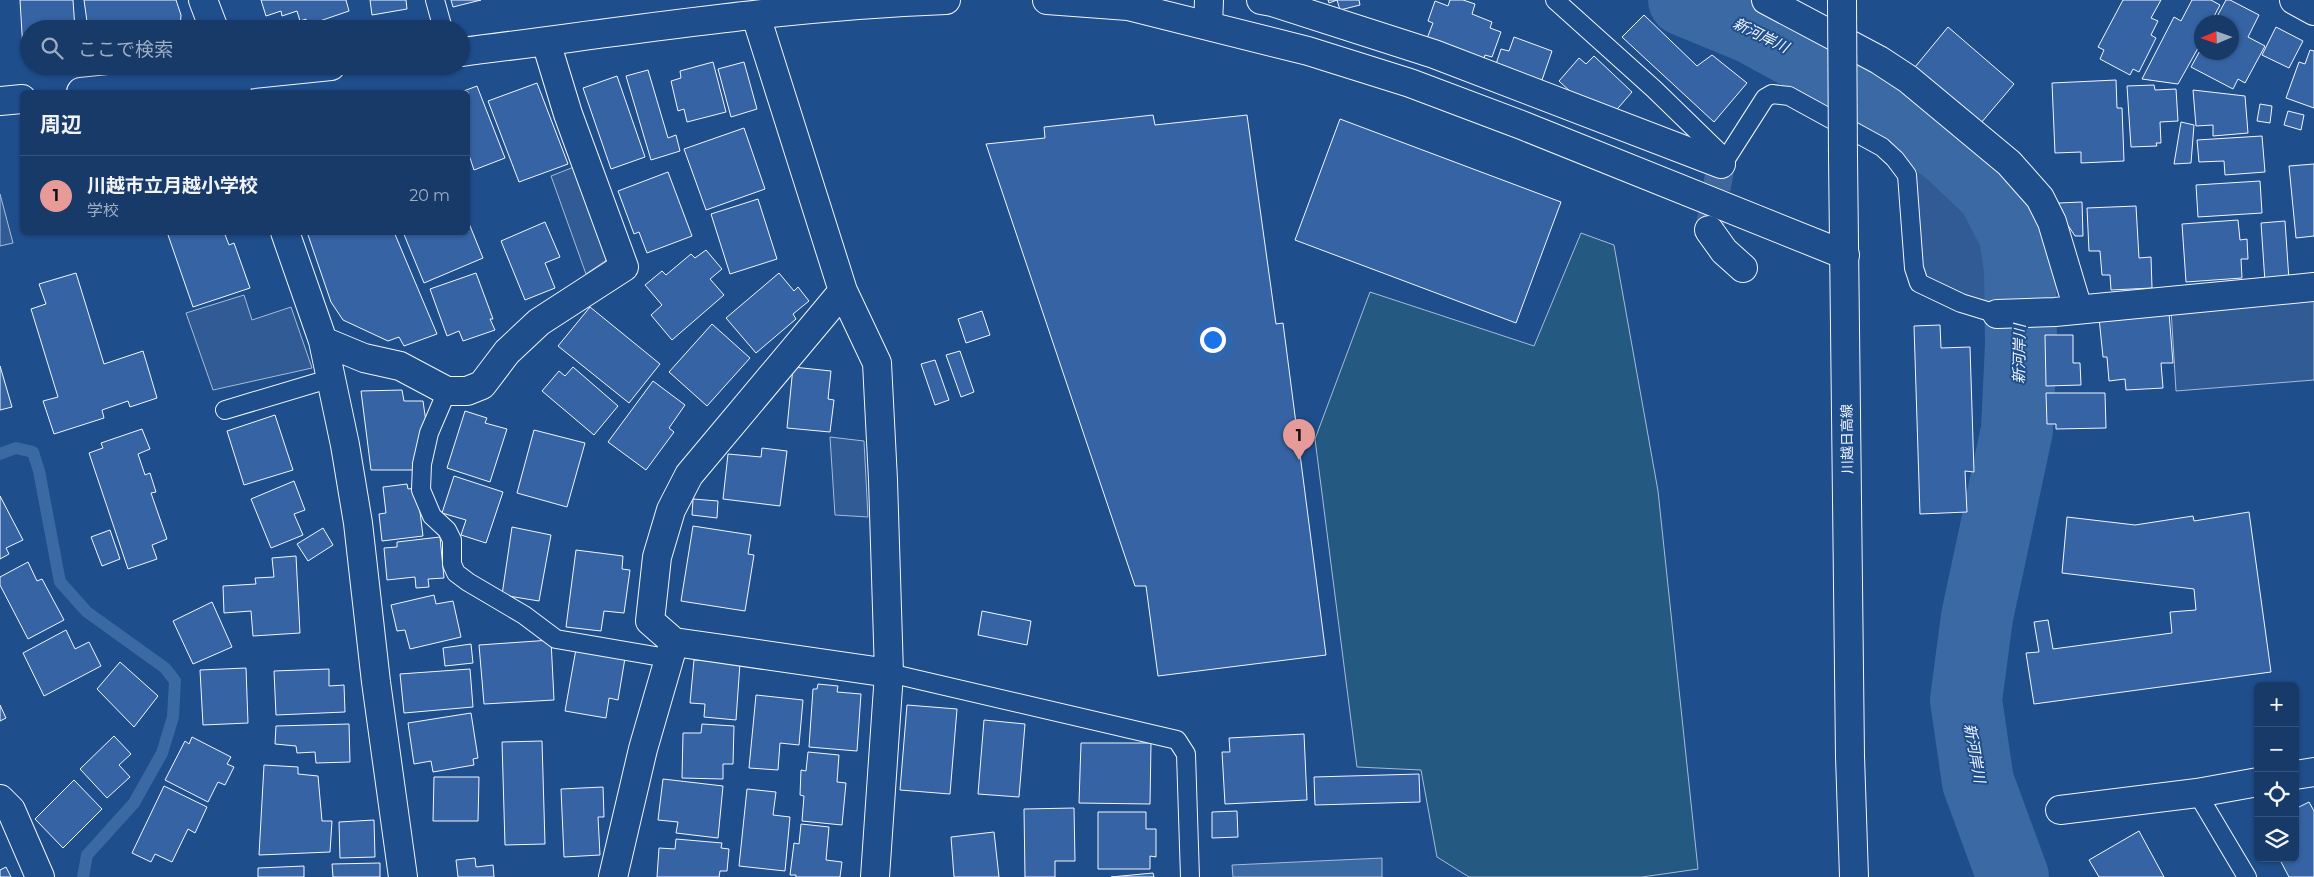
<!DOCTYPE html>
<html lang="ja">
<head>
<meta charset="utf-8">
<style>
  :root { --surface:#173a69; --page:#20416f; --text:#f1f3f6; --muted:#9eadc0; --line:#36547d; --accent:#e69b98 }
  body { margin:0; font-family:Montserrat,"Noto Sans JP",sans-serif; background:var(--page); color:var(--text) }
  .controls { position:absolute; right:15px; bottom:15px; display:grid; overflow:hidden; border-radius:8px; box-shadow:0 1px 4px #0004 }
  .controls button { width:45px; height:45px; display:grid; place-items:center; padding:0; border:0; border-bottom:1px solid var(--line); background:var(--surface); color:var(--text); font:25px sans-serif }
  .compass { position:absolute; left:2194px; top:15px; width:45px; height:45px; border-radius:50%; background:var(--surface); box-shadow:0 1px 4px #0004; rotate:268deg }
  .you { position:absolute; left:1212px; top:339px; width:18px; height:18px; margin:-12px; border:4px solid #fff; border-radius:50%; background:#1a73e8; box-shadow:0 0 0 8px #1a73e833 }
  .badge { display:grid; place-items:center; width:32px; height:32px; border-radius:50%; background:var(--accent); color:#111; font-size:16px; font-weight:700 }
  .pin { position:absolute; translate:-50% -41px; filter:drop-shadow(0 1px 2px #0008) }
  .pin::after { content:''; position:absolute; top:26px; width:18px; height:15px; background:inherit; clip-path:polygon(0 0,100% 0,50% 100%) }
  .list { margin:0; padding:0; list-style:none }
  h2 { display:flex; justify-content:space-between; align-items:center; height:65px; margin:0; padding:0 20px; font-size:21px }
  h2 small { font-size:16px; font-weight:400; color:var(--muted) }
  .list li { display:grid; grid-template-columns:32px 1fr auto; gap:15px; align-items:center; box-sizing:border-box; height:80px; padding:0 20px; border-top:1px solid var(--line) }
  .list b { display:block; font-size:19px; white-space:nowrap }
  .list p { margin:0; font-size:16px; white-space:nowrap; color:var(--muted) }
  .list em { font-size:16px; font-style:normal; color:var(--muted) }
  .icon { flex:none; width:28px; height:28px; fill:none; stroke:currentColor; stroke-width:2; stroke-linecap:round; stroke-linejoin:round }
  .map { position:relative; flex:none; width:2314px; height:877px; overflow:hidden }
  .search { position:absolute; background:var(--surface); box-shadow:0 1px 4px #0004; left:20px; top:20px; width:450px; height:55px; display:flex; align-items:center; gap:12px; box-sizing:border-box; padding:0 18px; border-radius:28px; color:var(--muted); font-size:19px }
  .panel { position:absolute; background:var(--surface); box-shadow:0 1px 4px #0004; left:20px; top:90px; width:450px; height:145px; border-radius:8px }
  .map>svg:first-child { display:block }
  .green { fill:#245a82; stroke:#a8bbd7 }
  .parking { fill:#305b95; stroke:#a8bbd7 }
  .water { fill:#3b69a3; stroke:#a8bbd7 }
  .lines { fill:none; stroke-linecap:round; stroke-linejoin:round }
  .stream { stroke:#3b69a3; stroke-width:12 }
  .river { stroke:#3b69a3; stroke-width:72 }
  .building { fill:#3563a3; stroke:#f2f6ff }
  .minor-tunnel { stroke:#3f679d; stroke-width:28; stroke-dasharray:28 14; stroke-linecap:butt }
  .service-casing { stroke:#f2f6ff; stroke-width:20 }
  .minor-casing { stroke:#f2f6ff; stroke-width:30 }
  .tertiary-casing { stroke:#f2f6ff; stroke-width:30 }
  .primary-casing { stroke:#f2f6ff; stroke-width:30 }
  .service { stroke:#1f4e8c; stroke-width:18 }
  .minor { stroke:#1f4e8c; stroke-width:28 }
  .tertiary { stroke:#1f4e8c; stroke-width:28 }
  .primary { stroke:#1f4e8c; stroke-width:28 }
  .primary-bridge-casing { stroke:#f2f6ff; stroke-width:30; stroke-linecap:butt }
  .primary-bridge { stroke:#1f4e8c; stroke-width:28 }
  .labels { text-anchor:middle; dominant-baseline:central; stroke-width:4; stroke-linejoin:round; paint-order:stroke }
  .street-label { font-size:14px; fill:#f2f6ff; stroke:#1f4e8c }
  .water-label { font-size:15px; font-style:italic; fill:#f2f6ff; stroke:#1f4e8c }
</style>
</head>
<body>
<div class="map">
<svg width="2314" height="877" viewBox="0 0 2314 877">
  <rect width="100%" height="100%" fill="#1f4e8c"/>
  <path class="green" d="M 1581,233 L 1614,245 L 1658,491 L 1698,869 L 1642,877 L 1469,877 L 1437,857 L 1421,770 L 1357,767 L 1315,439 L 1370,292 L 1534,346 Z"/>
  <path class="parking" d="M 1924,155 L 1968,194 L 1990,229 L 1998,253 L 1997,302 L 1979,301 L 1922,275 L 1915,167 Z
    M 579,165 L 611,257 L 586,274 L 551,176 Z
    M 0,194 L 13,243 L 0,246 Z
    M 244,295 L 252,320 L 291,307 L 312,368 L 213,390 L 186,313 Z
    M 2314,298 L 2314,380 L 2176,391 L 2171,309 Z
    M 830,437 L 864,441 L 868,517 L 835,515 Z"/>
  <path class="water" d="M 1382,858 L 1382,877 L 1233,877 L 1232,865 Z"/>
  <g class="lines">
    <path class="stream" d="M 0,454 L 16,448 L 33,452 L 39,471 L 60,582 L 87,612 L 165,668 L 175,681 L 173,717 L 162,753 L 134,803 L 87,855 L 83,877"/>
    <path class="river" d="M 1684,0 L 1752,28 L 1880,98 L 1951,152 L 1993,192 L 2015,235 L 2020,270 L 2021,344 L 2017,430 L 1977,617 L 1966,700 L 1978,782 L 2013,877"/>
  </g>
  <path class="building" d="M 20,0 L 73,0 L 75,29 L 29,29 L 29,49 L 23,50 Z
    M 84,0 L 176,0 L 181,15 L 180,29 L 88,29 Z
    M 261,0 L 346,0 L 349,11 L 308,25 L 306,19 L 300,21 L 297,11 L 282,16 L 281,11 L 266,16 Z
    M 370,0 L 406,0 L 407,9 L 372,15 Z
    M 451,0 L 481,0 L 453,7 Z
    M 1328,0 L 1359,0 L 1360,5 L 1340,10 L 1337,0 L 1329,3 Z
    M 1450,0 L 1463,0 L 1475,4 L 1472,14 L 1492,22 L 1490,28 L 1501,32 L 1492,57 L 1485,55 L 1483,62 L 1426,41 L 1433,23 L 1428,21 L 1435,1 L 1448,6 Z
    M 2123,0 L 2161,0 L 2151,18 L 2158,21 L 2151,35 L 2156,38 L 2139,72 L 2133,69 L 2130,75 L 2100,59 L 2104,50 L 2098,47 Z
    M 2192,0 L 2211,0 L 2220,5 L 2211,22 L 2202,22 L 2202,41 L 2178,84 L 2142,79 L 2174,17 L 2181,21 Z
    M 2226,0 L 2230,0 L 2259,15 L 2248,37 L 2265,46 L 2245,83 L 2238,79 L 2233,89 L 2191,67 L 2202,47 L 2202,52 L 2232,52 L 2232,22 L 2214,22 Z
    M 1644,15 L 1697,66 L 1712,55 L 1747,83 L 1714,122 L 1622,37 Z
    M 1948,27 L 2014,84 L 1981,123 L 1915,67 Z
    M 2276,27 L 2303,41 L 2289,68 L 2262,55 Z
    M 1514,37 L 1552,51 L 1541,83 L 1495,67 L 1501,49 L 1509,51 Z
    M 2310,50 L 2314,51 L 2314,108 L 2286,98 L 2299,62 L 2305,64 Z
    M 1594,56 L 1632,92 L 1612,115 L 1597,101 L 1589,109 L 1559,81 L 1579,58 L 1586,64 Z
    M 713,62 L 726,112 L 687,122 L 684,109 L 678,111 L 671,81 L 681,78 L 680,71 Z
    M 744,62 L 757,109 L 731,117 L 718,69 Z
    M 648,70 L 668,138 L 676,135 L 680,151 L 651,160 L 626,76 Z
    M 617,76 L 645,157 L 611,169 L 583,88 Z
    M 2116,80 L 2117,108 L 2122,108 L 2124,161 L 2081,163 L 2081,152 L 2055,153 L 2052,83 Z
    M 537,83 L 568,164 L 519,182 L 488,101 Z
    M 2154,85 L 2155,90 L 2176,89 L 2178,121 L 2160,122 L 2161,143 L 2156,143 L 2157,146 L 2131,147 L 2127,86 Z
    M 477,86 L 505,158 L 474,170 L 468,152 L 468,92 L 461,92 Z
    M 2193,90 L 2245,96 L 2248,133 L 2213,136 L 2213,125 L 2196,126 Z
    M 2260,104 L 2272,106 L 2270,123 L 2257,121 Z
    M 2288,111 L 2304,115 L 2301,130 L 2284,125 Z
    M 1153,115 L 1155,125 L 1247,115 L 1276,324 L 1283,323 L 1326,655 L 1158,676 L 1146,586 L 1135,586 L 986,144 L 1045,138 L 1044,127 Z
    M 1340,119 L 1561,202 L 1516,323 L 1295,240 Z
    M 2181,122 L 2194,125 L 2191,163 L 2174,164 Z
    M 744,128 L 765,189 L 706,210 L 684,149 Z
    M 2262,136 L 2265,172 L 2225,175 L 2224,161 L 2199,162 L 2197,140 Z
    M 2314,164 L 2314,236 L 2296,238 L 2289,166 Z
    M 668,172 L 692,236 L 647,253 L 639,232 L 634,234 L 618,191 Z
    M 2260,181 L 2262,213 L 2198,217 L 2196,185 Z
    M 758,199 L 777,259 L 730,274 L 711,214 Z
    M 2082,202 L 2083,236 L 2075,236 L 2060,213 L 2059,203 Z
    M 2136,206 L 2139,258 L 2151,257 L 2152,288 L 2111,290 L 2110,275 L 2102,275 L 2100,251 L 2089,251 L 2087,208 Z
    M 2238,220 L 2240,240 L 2247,239 L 2248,259 L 2241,259 L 2242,278 L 2186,282 L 2182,224 Z
    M 468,221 L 483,258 L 424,283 L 403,232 L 468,232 Z
    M 2285,221 L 2289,280 L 2265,282 L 2261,223 Z
    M 545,222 L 560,257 L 545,263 L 555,288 L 525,300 L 501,241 Z
    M 167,232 L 224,232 L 229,245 L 234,243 L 250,288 L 193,307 Z
    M 307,232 L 394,232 L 437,334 L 404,346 L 399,337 L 388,341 L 343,320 L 331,302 Z
    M 706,250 L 722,269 L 710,279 L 724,295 L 672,340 L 651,315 L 662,305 L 645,285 L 662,271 L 666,275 L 691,254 L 695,258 Z
    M 76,273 L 104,364 L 143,351 L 157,398 L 130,407 L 128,401 L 102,410 L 104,418 L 54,434 L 43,401 L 58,397 L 31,309 L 46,304 L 39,284 Z
    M 476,273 L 493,319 L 490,319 L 495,330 L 463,341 L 459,331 L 447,336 L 430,289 Z
    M 779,273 L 794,291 L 798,287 L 809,301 L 793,314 L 796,319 L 756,353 L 726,318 Z
    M 590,307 L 660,364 L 629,403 L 558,346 Z
    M 982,311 L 990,335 L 966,343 L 958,319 Z
    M 2169,313 L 2173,363 L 2161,363 L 2163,388 L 2126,390 L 2125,379 L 2109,381 L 2107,357 L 2103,357 L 2099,318 Z
    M 712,324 L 750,358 L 707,406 L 669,372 Z
    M 1940,325 L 1941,348 L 1970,347 L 1974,472 L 1965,471 L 1967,512 L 1920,514 L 1914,326 Z
    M 2045,335 L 2073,335 L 2073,363 L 2080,363 L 2081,385 L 2046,386 Z
    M 960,351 L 974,392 L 961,397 L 946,355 Z
    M 935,360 L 949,400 L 935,405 L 921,364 Z
    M 0,366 L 12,407 L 0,410 Z
    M 573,367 L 618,406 L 594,435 L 542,391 L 559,371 L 565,376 Z
    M 793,367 L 831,371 L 828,399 L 834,400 L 830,432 L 787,428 Z
    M 653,381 L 685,405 L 669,428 L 674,432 L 646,470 L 608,442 Z
    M 402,390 L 404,401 L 423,401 L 426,422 L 414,470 L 371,470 L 361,391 Z
    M 2046,393 L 2105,393 L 2106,428 L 2056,429 L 2056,424 L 2047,424 Z
    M 465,411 L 487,418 L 485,423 L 507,429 L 490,482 L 447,468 Z
    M 275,415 L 293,470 L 244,485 L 227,431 Z
    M 142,429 L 150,449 L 138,454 L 145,475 L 150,473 L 156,492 L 151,493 L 167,539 L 152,545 L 157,559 L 128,569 L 89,453 L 103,448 L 101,443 Z
    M 534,430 L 585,443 L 567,507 L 517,493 Z
    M 762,448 L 787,451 L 780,506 L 723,499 L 728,454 L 761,457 Z
    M 454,476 L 503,492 L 486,543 L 461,535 L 466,520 L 442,513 Z
    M 294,481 L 305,510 L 294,514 L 303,535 L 271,548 L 251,499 Z
    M 407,484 L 408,489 L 417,488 L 423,536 L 382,541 L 379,514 L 386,513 L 383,487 Z
    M 0,496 L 23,540 L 6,548 L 9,554 L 0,559 Z
    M 693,499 L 718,501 L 717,518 L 692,515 Z
    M 2249,512 L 2271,672 L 2034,704 L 2026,653 L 2039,652 L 2034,622 L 2048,620 L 2053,649 L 2172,633 L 2170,612 L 2196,610 L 2194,589 L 2062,573 L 2067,517 L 2135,525 L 2193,516 L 2194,521 Z
    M 693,526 L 751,535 L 748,554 L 754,555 L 745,611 L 681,601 Z
    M 512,527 L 551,535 L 539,601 L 502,595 Z
    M 323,528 L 333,545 L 308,561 L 297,544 Z
    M 110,530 L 120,559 L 102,566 L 91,537 Z
    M 440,537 L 444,578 L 428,579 L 429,587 L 416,588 L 415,577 L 387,580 L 384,548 L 397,547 L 397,542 Z
    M 576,550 L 623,556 L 622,569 L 630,570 L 624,613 L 604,611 L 601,631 L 566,627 Z
    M 296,556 L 300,633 L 253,636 L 251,611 L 224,613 L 223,586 L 256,584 L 255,578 L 274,577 L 272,558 Z
    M 28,562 L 37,581 L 42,579 L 64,620 L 28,639 L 0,585 L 0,577 Z
    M 434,595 L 436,604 L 453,601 L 461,637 L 410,649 L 405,630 L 397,631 L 391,605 Z
    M 212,602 L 232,647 L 193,664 L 173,621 Z
    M 982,611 L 1031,621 L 1027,645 L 978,635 Z
    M 66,630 L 75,649 L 89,642 L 101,666 L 44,696 L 23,653 Z
    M 551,640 L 554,700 L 484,704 L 479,645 Z
    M 471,644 L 473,663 L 445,666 L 443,648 Z
    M 576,649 L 625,658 L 618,700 L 609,698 L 606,718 L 565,711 Z
    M 694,660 L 740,663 L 736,720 L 704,717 L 705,704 L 690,703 Z
    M 120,662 L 158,696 L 134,727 L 97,689 Z
    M 246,668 L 248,723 L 203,725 L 200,670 Z
    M 329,669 L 329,686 L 344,685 L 345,712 L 276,715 L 274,671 Z
    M 470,669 L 473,707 L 404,713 L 400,674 Z
    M 818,684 L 838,686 L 837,692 L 861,694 L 857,751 L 809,747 L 813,689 L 817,689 Z
    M 756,695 L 803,700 L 799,745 L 780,743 L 778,770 L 749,768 Z
    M 0,705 L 6,718 L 0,721 Z
    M 907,705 L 957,709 L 950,794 L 900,790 Z
    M 471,713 L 478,758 L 473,759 L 474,765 L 433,772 L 431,761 L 414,764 L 408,723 Z
    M 984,720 L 1025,724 L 1019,797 L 978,794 Z
    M 349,724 L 350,762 L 316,763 L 315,752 L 297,753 L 296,746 L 275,744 L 276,726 Z
    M 702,724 L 734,726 L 733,764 L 723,764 L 723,779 L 682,778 L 683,733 L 701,733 Z
    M 1304,734 L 1307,800 L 1225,804 L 1222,752 L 1230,752 L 1229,738 Z
    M 114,736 L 131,754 L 119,765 L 130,777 L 107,798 L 80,769 Z
    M 192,737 L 231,757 L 227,764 L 234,767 L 225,785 L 218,782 L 208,802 L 165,780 L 185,741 L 189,744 Z
    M 542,741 L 545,844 L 505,845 L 502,742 Z
    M 1081,743 L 1151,743 L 1150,804 L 1079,803 Z
    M 808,752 L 839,755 L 837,782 L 846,783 L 842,825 L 802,821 L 804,796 L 800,795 L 801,770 L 806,771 Z
    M 264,765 L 298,767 L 298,774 L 318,776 L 322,821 L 332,821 L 330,852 L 259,855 Z
    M 1419,774 L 1420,802 L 1315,805 L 1314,777 Z
    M 434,777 L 479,777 L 478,821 L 433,821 Z
    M 663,779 L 723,786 L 718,838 L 676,833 L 678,822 L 658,820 Z
    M 74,780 L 102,809 L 63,848 L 35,819 Z
    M 164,786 L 207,807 L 195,833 L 188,829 L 172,862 L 155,854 L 151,862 L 132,853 Z
    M 603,787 L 604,817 L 598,817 L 600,855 L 564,857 L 561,789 Z
    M 747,789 L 776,792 L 773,815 L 790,817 L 785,871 L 739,866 Z
    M 2309,802 L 2314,811 L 2314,877 L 2289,877 L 2279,858 L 2295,858 L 2295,809 Z
    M 1074,808 L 1075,861 L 1055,861 L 1055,877 L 1025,877 L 1024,809 Z
    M 1237,811 L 1238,837 L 1212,838 L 1212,812 Z
    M 1098,812 L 1146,812 L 1146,829 L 1156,829 L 1156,857 L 1150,856 L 1150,869 L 1098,869 Z
    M 374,820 L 375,857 L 340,858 L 339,822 Z
    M 801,824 L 829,827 L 826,860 L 842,862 L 840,877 L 796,877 L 796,875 L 790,875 L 794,843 L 799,844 Z
    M 2139,831 L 2164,877 L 2099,877 L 2089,860 Z
    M 994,832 L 999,877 L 954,877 L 951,837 Z
    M 676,839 L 722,843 L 721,848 L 729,849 L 727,871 L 720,871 L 719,877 L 657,877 L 659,848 L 675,849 Z
    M 475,858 L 476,867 L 493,865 L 494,877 L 458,877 L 456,860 Z
    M 380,863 L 380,877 L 333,877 L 332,864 Z
    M 304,866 L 304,877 L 258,877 L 258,868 Z
    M 6,867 L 11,877 L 0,877 L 0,870 Z
    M 1153,873 L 1154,877 L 1111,877 Z"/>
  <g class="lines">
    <path class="minor-tunnel" d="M 1709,230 L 1720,170"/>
    <defs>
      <path id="service" d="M 435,0 L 443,29
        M 1555,0 L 1654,89 L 1726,159 L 1765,98 L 1772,94 L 1789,96 L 1882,147 L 1895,159 L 1907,175 L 1914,268 L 1919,283 L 1961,303 L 1997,314
        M 447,391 L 429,433 L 422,464 L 421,490 L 432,516 L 447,530 L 452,540 L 452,564 L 456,573 L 468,582 L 524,615 L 556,639 L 667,658
        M 225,410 L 332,378
        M 889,673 L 1177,740 L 1186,754 L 1190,877
        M 2197,793 L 2247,877"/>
      <path id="minor" d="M 203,0 L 214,29
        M 1261,0 L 1272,2 L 1434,54 L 1721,164
        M 1766,0 L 1879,60 L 1908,79 L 2009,163 L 2040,198 L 2052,222 L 2078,309
        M 2294,0 L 2314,11
        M 756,16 L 843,291 L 877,363 L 883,480 L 889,673 L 875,877
        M 1208,25 L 1209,0
        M 228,66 L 237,92
        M 1709,230 L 1724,251 L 1743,268
        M 285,232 L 323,341 L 345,445 L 358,523 L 376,682 L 403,877
        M 1997,314 L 2055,312 L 2314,287
        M 323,341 L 364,358 L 400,366 L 447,391 L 467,391 L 482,385 L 507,352 L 539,322 L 624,267 L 568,114 L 546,42
        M 674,642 L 650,621 L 657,557 L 671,510 L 689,475 L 843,291
        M 2295,775 L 2314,772
        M 0,799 L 11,810 L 40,877
        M 2060,810 L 2197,793 L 2258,782
        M 613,877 L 643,749 L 674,642 L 889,673"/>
      <path id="tertiary" d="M 1047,0 L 1128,6 L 1308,51 L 1410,83 L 1524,126 L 1845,255
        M 461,52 C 622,32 784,6 946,0
        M 81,92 L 331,66
        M 0,101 L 22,99"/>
      <path id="primary" d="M 1843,157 L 1850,756 L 1854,877"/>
    </defs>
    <use href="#service" class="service-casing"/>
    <use href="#minor" class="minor-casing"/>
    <use href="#tertiary" class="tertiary-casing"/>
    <use href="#primary" class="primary-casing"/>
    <use href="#service" class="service"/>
    <use href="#minor" class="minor"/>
    <use href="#tertiary" class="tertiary"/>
    <use href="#primary" class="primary"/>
    <defs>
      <path id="primary-bridge" d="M 1842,0 L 1843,157"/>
    </defs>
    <use href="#primary-bridge" class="primary-bridge-casing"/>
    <use href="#primary-bridge" class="primary-bridge"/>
  </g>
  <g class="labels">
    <g class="street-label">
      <text transform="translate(1847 439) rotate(-91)">川越日高線</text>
    </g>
    <g class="water-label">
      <text transform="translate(1761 35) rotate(26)">新河岸川</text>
      <text transform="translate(2019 354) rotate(-89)">新河岸川</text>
      <text transform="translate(1975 753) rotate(80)">新河岸川</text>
    </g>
  </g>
</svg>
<div class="controls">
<button>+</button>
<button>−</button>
<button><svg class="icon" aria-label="locate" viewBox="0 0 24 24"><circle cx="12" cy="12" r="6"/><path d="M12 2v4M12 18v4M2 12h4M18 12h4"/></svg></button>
<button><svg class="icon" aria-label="layers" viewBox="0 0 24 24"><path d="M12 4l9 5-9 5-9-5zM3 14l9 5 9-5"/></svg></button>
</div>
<svg class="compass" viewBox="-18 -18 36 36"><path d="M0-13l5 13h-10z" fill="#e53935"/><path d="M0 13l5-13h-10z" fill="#9eadc0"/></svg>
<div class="you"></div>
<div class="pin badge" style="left:1299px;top:460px">1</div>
<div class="search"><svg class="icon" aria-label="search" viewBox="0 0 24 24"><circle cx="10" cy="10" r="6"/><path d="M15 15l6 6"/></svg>ここで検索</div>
<section class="panel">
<h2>周辺<small></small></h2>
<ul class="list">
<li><span class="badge">1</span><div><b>川越市立月越小学校</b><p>学校</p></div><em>20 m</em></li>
</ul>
</section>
</div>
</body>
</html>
